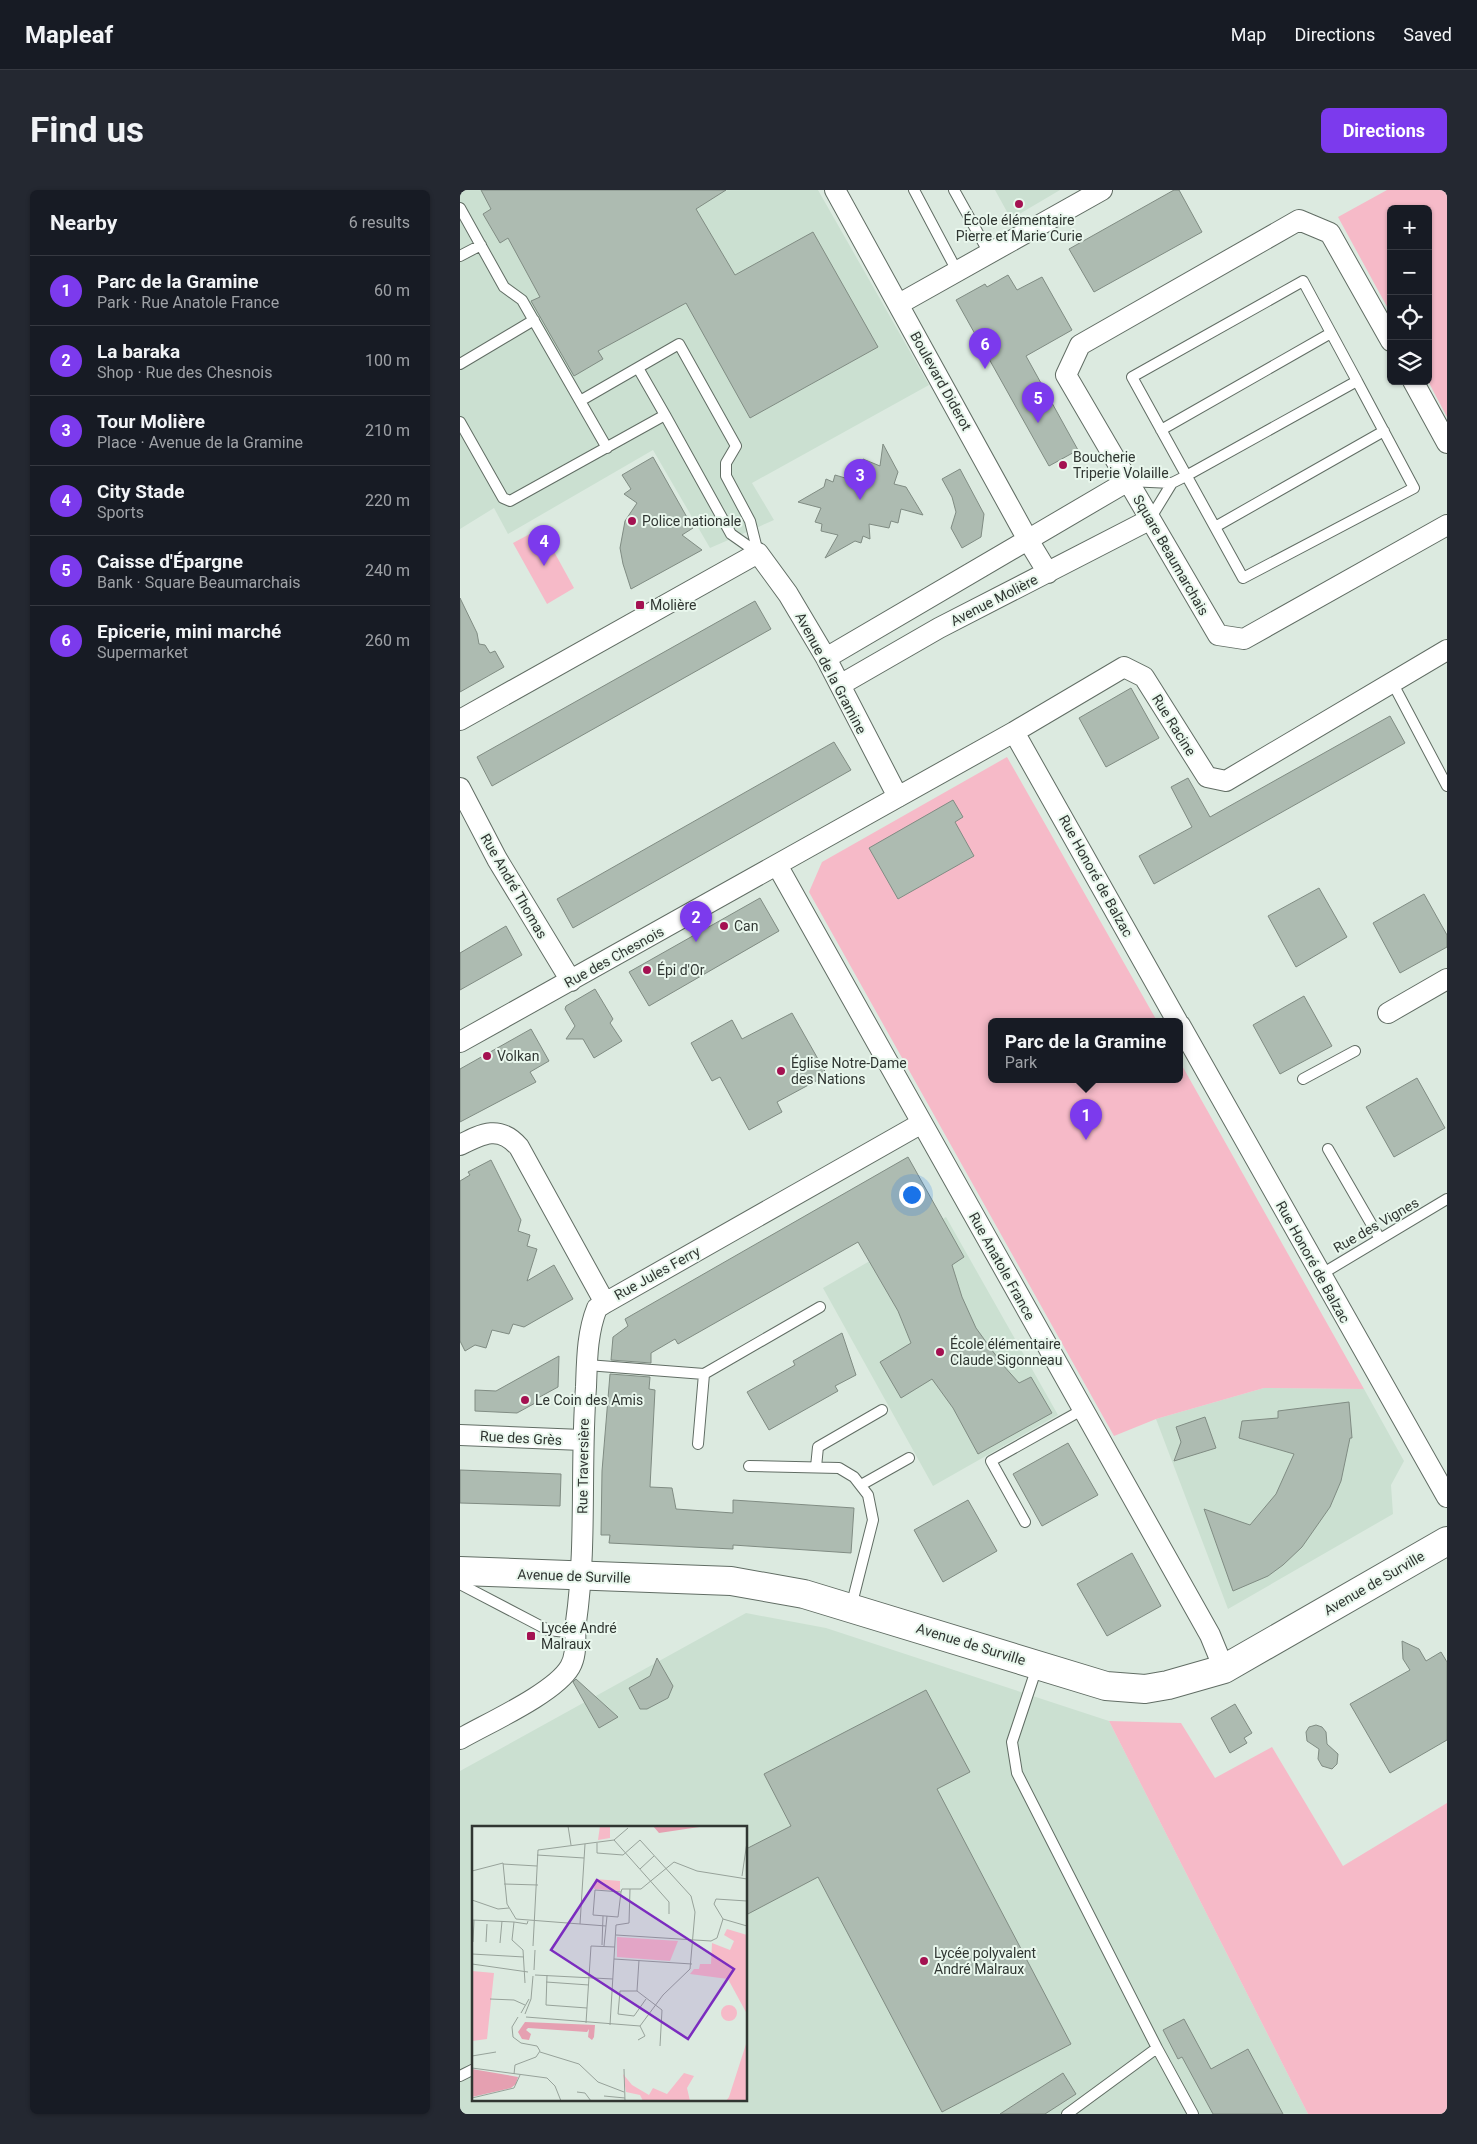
<!DOCTYPE html>
<html lang="en">
<head>
<meta charset="utf-8">
<style>
  :root { --surface:#171b24; --page:#242831; --text:#f1f3f6; --muted:#9ea1a6; --line:#363941; --accent:#7c3aed }
  body { margin:0; font-family:Roboto,sans-serif; background:var(--page); color:var(--text) }
  .controls { position:absolute; right:15px; top:15px; display:grid; overflow:hidden; border-radius:8px; box-shadow:0 1px 4px #0004 }
  .controls button { width:45px; height:45px; display:grid; place-items:center; padding:0; border:0; border-bottom:1px solid var(--line); background:var(--surface); color:var(--text); font:25px sans-serif }
  .you { position:absolute; left:451px; top:1004px; width:18px; height:18px; margin:-12px; border:4px solid #fff; border-radius:50%; background:#1a73e8; box-shadow:0 0 0 8px #1a73e833 }
  .badge { display:grid; place-items:center; width:32px; height:32px; border-radius:50%; background:var(--accent); color:#fff; font-size:16px; font-weight:700 }
  .pin { position:absolute; translate:-50% -41px; filter:drop-shadow(0 1px 2px #0008) }
  .pin::after { content:''; position:absolute; top:26px; width:18px; height:15px; background:inherit; clip-path:polygon(0 0,100% 0,50% 100%) }
  .popup { position:absolute; left:528px; top:828px; width:195px; height:65px; box-sizing:border-box; display:grid; place-content:center; border-radius:8px; background:var(--surface); filter:drop-shadow(0 1px 4px #0005); font-size:16px; white-space:nowrap; color:var(--muted) }
  .popup b { font-size:19px; color:var(--text) }
  .popup::after { content:''; position:absolute; left:50%; top:100%; margin-left:-10px; border:10px solid transparent; border-top-color:var(--surface) }
  .list { margin:0; padding:0; list-style:none }
  h2 { display:flex; justify-content:space-between; align-items:center; height:65px; margin:0; padding:0 20px; font-size:21px }
  h2 small { font-size:16px; font-weight:400; color:var(--muted) }
  .list li { display:grid; grid-template-columns:32px 1fr auto; gap:15px; align-items:center; box-sizing:border-box; height:70px; padding:0 20px; border-top:1px solid var(--line) }
  .list b { display:block; font-size:19px; white-space:nowrap }
  .list p { margin:0; font-size:16px; white-space:nowrap; color:var(--muted) }
  .list em { font-size:16px; font-style:normal; color:var(--muted) }
  .icon { flex:none; width:28px; height:28px; fill:none; stroke:currentColor; stroke-width:2; stroke-linecap:round; stroke-linejoin:round }
  .map { position:relative; flex:none; width:987px; height:1924px; overflow:hidden; border-radius:8px }
  header { display:flex; align-items:center; gap:30px; box-sizing:border-box; height:70px; padding:0 25px; background:var(--surface); border-bottom:1px solid var(--line) }
  header strong { font-size:24px }
  nav { display:flex; gap:28px; margin-inline-start:auto; font-size:18px }
  .intro { display:flex; align-items:center; justify-content:space-between; box-sizing:border-box; height:120px; padding:0 30px }
  h1 { margin:0; font-size:35px }
  .button { padding:12px 22px; border-radius:8px; background:var(--accent); color:#fff; font-size:18px; font-weight:700 }
  main { display:flex; gap:30px; padding:0 30px }
  aside { flex:1; background:var(--surface); border-radius:8px; box-shadow:0 1px 4px #0004 }
  .map>svg:first-child { display:block }
  .built { fill:#cbe0d1; fill-rule:evenodd }
  .green { fill:#f6bac8 }
  .building { fill:#adbbb1; stroke:#808c83 }
  .lines { fill:none; stroke-linecap:round; stroke-linejoin:round }
  .lane-casing { stroke:#616d64; stroke-width:12 }
  .street-casing { stroke:#616d64; stroke-width:22 }
  .secondary-casing { stroke:#616d64; stroke-width:30 }
  .lane { stroke:#fff; stroke-width:10 }
  .street { stroke:#fff; stroke-width:20 }
  .secondary { stroke:#fff; stroke-width:28 }
  .poi-dot { fill:#a41151; stroke:#e9f7ed; stroke-width:2 }
  .labels { text-anchor:middle; dominant-baseline:central; stroke-width:4; stroke-linejoin:round; paint-order:stroke }
  .poi-label { font-size:14px; fill:#303632; stroke:#e9f7ed; text-anchor:start }
  .street-label { font-size:14px; fill:#303632; stroke:#e9f7ed }
  .inset-road { fill:none; stroke:#97a29a; stroke-width:1 }
  .view { fill:#7b2cbf; fill-opacity:0.15; stroke:#7b2cbf; stroke-width:2.5 }
  .inset-edge { fill:none; stroke:#303632; stroke-width:2.5 }
</style>
</head>
<body>
<header>
<strong>Mapleaf</strong>
<nav><a>Map</a><a>Directions</a><a>Saved</a></nav>
</header>
<div class="intro"><h1>Find us</h1><a class="button">Directions</a></div>
<main>
<aside>
<h2>Nearby<small>6 results</small></h2>
<ul class="list">
<li><span class="badge">1</span><div><b>Parc de la Gramine</b><p>Park · Rue Anatole France</p></div><em>60 m</em></li>
<li><span class="badge">2</span><div><b>La baraka</b><p>Shop · Rue des Chesnois</p></div><em>100 m</em></li>
<li><span class="badge">3</span><div><b>Tour Molière</b><p>Place · Avenue de la Gramine</p></div><em>210 m</em></li>
<li><span class="badge">4</span><div><b>City Stade</b><p>Sports</p></div><em>220 m</em></li>
<li><span class="badge">5</span><div><b>Caisse d'Épargne</b><p>Bank · Square Beaumarchais</p></div><em>240 m</em></li>
<li><span class="badge">6</span><div><b>Epicerie, mini marché</b><p>Supermarket</p></div><em>260 m</em></li>
</ul>
</aside>
<div class="map">
<svg width="987" height="1924" viewBox="0 0 987 1924">
  <rect width="100%" height="100%" fill="#dceae0"/>
  <path class="built" d="M 0,0 L 358,0 L 469,195 L 292,293 L 314,330 L 250,358 L 193,260 L 48,344 L 34,318 L 0,339 Z
    M 535,0 L 600,0 L 551,29 Z
    M 486,1027 L 598,1225 L 473,1296 L 363,1098 Z
    M 804,1198 L 904,1199 L 944,1271 L 931,1295 L 933,1324 L 768,1419 L 696,1229 Z
    M 286,1423 L 366,1438 L 649,1531 L 848,1924 L 0,1924 L 0,1581 ZM 14,1638 L 286,1638 L 286,1910 L 14,1910 Z"/>
  <path class="green" d="M 927,0 L 987,0 L 987,227 L 968,191 L 968,19 L 931,19 L 931,124 L 878,27 Z
    M 81,338 L 114,398 L 87,414 L 53,353 Z
    M 547,567 L 697,831 L 532,831 L 532,889 L 720,889 L 720,872 L 904,1199 L 804,1198 L 696,1229 L 654,1246 L 349,702 L 362,672 Z
    M 649,1531 L 721,1533 L 755,1588 L 812,1557 L 883,1676 L 987,1613 L 987,1924 L 848,1924 Z"/>
  <path class="building" d="M 21,0 L 266,0 L 236,19 L 275,85 L 353,42 L 418,157 L 290,228 L 226,113 L 138,161 L 143,169 L 114,186 L 71,111 L 80,107 L 48,48 L 40,53 L 23,24 L 31,19 Z
    M 714,0 L 719,0 L 742,42 L 634,102 L 609,59 Z
    M 548,85 L 557,100 L 582,87 L 612,140 L 566,166 L 618,260 L 589,276 L 496,110 L 525,94 L 527,97 Z
    M 423,254 L 438,282 L 434,294 L 446,297 L 463,325 L 441,319 L 438,333 L 431,331 L 429,338 L 409,334 L 410,349 L 403,346 L 401,353 L 395,351 L 365,368 L 378,345 L 361,341 L 362,334 L 355,332 L 361,318 L 338,312 L 364,297 L 366,289 L 373,292 L 375,285 L 392,290 L 393,274 L 402,279 L 403,269 L 420,276 Z
    M 193,267 L 233,338 L 222,345 L 242,360 L 171,399 L 163,374 L 160,358 L 165,331 L 177,313 L 164,304 L 171,299 L 162,285 Z
    M 500,279 L 524,324 L 521,347 L 502,358 L 491,338 L 496,322 L 492,307 L 482,289 Z
    M 0,408 L 17,443 L 19,454 L 25,455 L 30,463 L 35,461 L 44,477 L 0,502 Z
    M 295,411 L 311,439 L 32,596 L 17,567 Z
    M 671,498 L 699,548 L 646,577 L 619,528 Z
    M 930,526 L 945,553 L 694,694 L 679,666 L 732,637 L 711,597 L 728,588 L 750,627 Z
    M 374,552 L 391,580 L 113,738 L 97,709 Z
    M 493,610 L 503,627 L 495,632 L 514,666 L 438,709 L 409,658 Z
    M 859,698 L 887,747 L 836,777 L 808,726 Z
    M 964,704 L 987,745 L 987,757 L 940,783 L 913,733 Z
    M 300,708 L 319,741 L 189,816 L 169,782 Z
    M 46,736 L 62,765 L 0,800 L 0,763 Z
    M 135,799 L 153,829 L 150,833 L 162,851 L 134,868 L 123,849 L 106,849 L 115,836 L 105,819 L 106,816 Z
    M 844,806 L 872,856 L 820,884 L 793,835 Z
    M 332,823 L 367,885 L 317,912 L 322,922 L 289,940 L 260,887 L 252,891 L 231,853 L 272,830 L 282,849 Z
    M 71,839 L 89,871 L 70,882 L 76,892 L 0,932 L 0,879 Z
    M 957,888 L 985,938 L 934,967 L 906,917 Z
    M 448,967 L 504,1067 L 492,1075 L 502,1107 L 516,1138 L 542,1174 L 559,1193 L 571,1187 L 592,1223 L 518,1264 L 493,1218 L 472,1189 L 441,1208 L 420,1172 L 451,1153 L 438,1121 L 398,1052 L 218,1154 L 215,1149 L 191,1163 L 191,1173 L 151,1170 L 153,1147 L 168,1136 L 165,1129 Z
    M 31,970 L 61,1030 L 58,1041 L 70,1045 L 67,1056 L 77,1059 L 67,1091 L 94,1075 L 113,1109 L 64,1137 L 53,1134 L 49,1144 L 32,1140 L 26,1158 L 15,1155 L 5,1161 L 0,1151 L 0,991 L 10,985 L 8,982 Z
    M 382,1143 L 396,1185 L 375,1196 L 378,1201 L 309,1240 L 287,1202 L 335,1175 L 333,1171 Z
    M 99,1166 L 98,1197 L 76,1209 L 77,1212 L 57,1223 L 15,1221 L 15,1200 L 36,1201 Z
    M 150,1184 L 190,1187 L 189,1199 L 195,1200 L 190,1297 L 212,1298 L 216,1319 L 273,1323 L 273,1310 L 394,1318 L 391,1363 L 273,1355 L 273,1359 L 149,1353 L 150,1345 L 141,1345 L 142,1281 Z
    M 889,1212 L 892,1248 L 890,1248 L 881,1291 L 870,1317 L 842,1357 L 823,1375 L 808,1386 L 773,1401 L 744,1319 L 790,1335 L 816,1304 L 834,1264 L 779,1248 L 782,1231 L 818,1228 L 818,1221 Z
    M 745,1227 L 756,1258 L 714,1271 L 721,1252 L 716,1237 Z
    M 608,1253 L 638,1305 L 582,1336 L 553,1284 Z
    M 0,1280 L 101,1284 L 100,1316 L 0,1313 Z
    M 508,1310 L 537,1361 L 483,1392 L 454,1340 Z
    M 672,1363 L 701,1416 L 647,1446 L 617,1394 Z
    M 942,1451 L 959,1459 L 966,1471 L 981,1462 L 987,1472 L 987,1550 L 930,1583 L 890,1514 L 950,1480 L 943,1469 Z
    M 197,1468 L 213,1496 L 208,1508 L 187,1519 L 180,1519 L 169,1498 L 190,1486 Z
    M 116,1489 L 158,1527 L 139,1538 L 113,1492 Z
    M 466,1500 L 510,1582 L 477,1599 L 611,1854 L 482,1922 L 358,1687 L 286,1725 L 286,1659 L 331,1636 L 304,1584 Z
    M 775,1514 L 792,1543 L 784,1548 L 787,1553 L 770,1563 L 751,1528 Z
    M 856,1535 L 862,1537 L 866,1542 L 867,1554 L 878,1564 L 877,1574 L 872,1579 L 862,1576 L 858,1569 L 859,1559 L 847,1551 L 846,1542 L 849,1537 Z
    M 724,1829 L 751,1879 L 788,1859 L 823,1924 L 753,1924 L 722,1867 L 718,1869 L 703,1840 Z
    M 603,1883 L 616,1904 L 585,1924 L 540,1924 Z"/>
  <g class="lines">
    <defs>
      <path id="lane" d="M 454,0 L 497,81
        M 494,0 L 529,63
        M 0,18 L 44,97 L 62,110 L 147,258
        M 0,66 L 21,55
        M 0,174 L 74,130
        M 178,178 L 205,225
        M 120,211 L 219,154 L 276,256 L 266,273 L 266,286 L 290,331 L 298,363
        M 0,232 L 43,308 L 50,311 L 205,225 L 271,344 L 298,363
        M 701,240 L 871,143
        M 668,291 L 712,293 L 690,329
        M 712,293 L 726,286 L 897,191 L 843,91 L 672,187 L 783,388 L 954,298 L 897,191
        M 755,337 L 924,241
        M 932,492 L 987,596
        M 843,889 L 895,861
        M 868,959 L 920,1049
        M 860,1085 L 987,1009
        M 127,1175 L 244,1184
        M 238,1254 L 244,1184 L 360,1117
        M 289,1276 L 379,1278 L 394,1287 L 408,1305 L 413,1330 L 391,1417
        M 356,1277 L 358,1257 L 422,1220
        M 401,1295 L 449,1268
        M 565,1332 L 531,1271 L 622,1220
        M 0,1394 L 88,1440 L 115,1443
        M 577,1477 L 552,1552 L 557,1583 L 697,1858 L 607,1924
        M 697,1858 L 733,1924
        M 0,1886 L 14,1879"/>
      <path id="street" d="M 375,0 L 568,350 L 588,383
        M 439,114 L 642,0
        M 931,151 L 870,43 L 839,30 L 620,155 L 606,185 L 758,445 L 784,449 L 987,335
        M 953,191 L 987,253
        M 366,468 L 668,291
        M 380,495 L 479,438 L 689,330
        M 0,530 L 298,363 L 328,404 L 366,468 L 438,607
        M 554,542 L 717,831
        M 0,598 L 37,669 L 111,791
        M 317,675 L 750,1445 L 764,1479
        M 928,823 L 987,789
        M 720,835 L 987,1307
        M 0,852 L 554,542 L 664,477 L 684,487 L 747,587 L 766,591 L 987,460
        M 0,955 C 23,943 40,935 59,957 L 145,1113 L 462,933
        M 0,1245 L 122,1250
        M 0,1549 C 28,1533 95,1503 110,1477 C 118,1463 114,1447 116,1432 C 127,1355 120,1275 126,1197 C 127,1170 127,1143 137,1118 L 145,1113"/>
      <path id="secondary" d="M 0,1381 L 271,1391 L 344,1404 L 646,1496 L 685,1499 L 708,1495 L 764,1479 L 987,1351"/>
    </defs>
    <use href="#lane" class="lane-casing"/>
    <use href="#street" class="street-casing"/>
    <use href="#secondary" class="secondary-casing"/>
    <use href="#lane" class="lane"/>
    <use href="#street" class="street"/>
    <use href="#secondary" class="secondary"/>
  </g>
  <g class="poi-dot">
    <circle cx="559" cy="14" r="5"/>
    <circle cx="603" cy="275" r="5"/>
    <circle cx="172" cy="331" r="5"/>
    <rect x="175" y="410" width="10" height="10" rx="2.5"/>
    <circle cx="264" cy="736" r="5"/>
    <circle cx="187" cy="780" r="5"/>
    <circle cx="27" cy="866" r="5"/>
    <circle cx="321" cy="881" r="5"/>
    <circle cx="480" cy="1162" r="5"/>
    <circle cx="65" cy="1210" r="5"/>
    <rect x="66" y="1441" width="10" height="10" rx="2.5"/>
    <circle cx="464" cy="1771" r="5"/>
  </g>
  <g class="labels">
    <g class="poi-label">
      <text x="559" y="30" text-anchor="middle">École élémentaire<tspan x="559" dy="16">Pierre et Marie Curie</tspan></text>
      <text x="613" y="267">Boucherie<tspan x="613" dy="16">Triperie Volaille</tspan></text>
      <text x="182" y="331">Police nationale</text>
      <text x="190" y="415">Molière</text>
      <text x="274" y="736">Can</text>
      <text x="197" y="780">Épi d'Or</text>
      <text x="37" y="866">Volkan</text>
      <text x="331" y="873">Église Notre-Dame<tspan x="331" dy="16">des Nations</tspan></text>
      <text x="490" y="1154">École élémentaire<tspan x="490" dy="16">Claude Sigonneau</tspan></text>
      <text x="75" y="1210">Le Coin des Amis</text>
      <text x="81" y="1438">Lycée André<tspan x="81" dy="16">Malraux</tspan></text>
      <text x="474" y="1763">Lycée polyvalent<tspan x="474" dy="16">André Malraux</tspan></text>
    </g>
    <g class="street-label">
      <text transform="translate(481 191) rotate(61)">Boulevard Diderot</text>
      <text transform="translate(711 365) rotate(60)">Square Beaumarchais</text>
      <text transform="translate(534 410) rotate(-27)">Avenue Molière</text>
      <text transform="translate(371 483) rotate(62)">Avenue de la Gramine</text>
      <text transform="translate(714 535) rotate(58)">Rue Racine</text>
      <text transform="translate(636 686) rotate(61)">Rue Honoré de Balzac</text>
      <text transform="translate(54 696) rotate(60)">Rue André Thomas</text>
      <text transform="translate(154 767) rotate(-29)">Rue des Chesnois</text>
      <text transform="translate(916 1035) rotate(-30)">Rue des Vignes</text>
      <text transform="translate(853 1072) rotate(61)">Rue Honoré de Balzac</text>
      <text transform="translate(542 1076) rotate(61)">Rue Anatole France</text>
      <text transform="translate(197 1083) rotate(-29)">Rue Jules Ferry</text>
      <text transform="translate(61 1248) rotate(3)">Rue des Grès</text>
      <text transform="translate(123 1276) rotate(-89)">Rue Traversière</text>
      <text transform="translate(114 1386) rotate(2)">Avenue de Surville</text>
      <text transform="translate(914 1393) rotate(-30)">Avenue de Surville</text>
      <text transform="translate(511 1454) rotate(17)">Avenue de Surville</text>
    </g>
  </g>
  <g transform="translate(12 1636)">
    <rect width="275" height="275" fill="#dceae0"/>
    <path d="M 128,0 L 138,0 L 138,12 L 126,14 ZM 123,53 L 148,55 L 148,65 L 122,63 ZM 255,103 L 275,109 L 275,188 L 256,153 L 218,148 L 222,143 L 227,143 L 228,138 L 239,138 L 240,117 L 258,124 L 262,115 L 252,109 ZM 145,111 L 206,115 L 198,135 L 145,131 ZM 0,145 L 22,147 L 15,213 L 0,215 ZM249 187a8 8 0 1 1 16 0a8 8 0 1 1-16 0ZM 275,215 L 275,275 L 254,275 L 257,271 ZM 212,247 L 222,250 L 215,262 L 218,275 L 171,275 L 168,269 L 154,266 L 151,248 L 160,259 L 177,269 L 181,262 L 195,268 Z" fill="#f6bac8"/>
    <path d="M 181,0 L 234,0 L 187,7 ZM 53,196 L 123,199 L 122,211 L 120,214 L 116,211 L 117,203 L 115,206 L 56,202 L 54,204 L 59,208 L 57,214 L 50,213 L 46,206 ZM 0,243 L 46,251 L 44,258 L 39,262 L 0,271 Z" fill="#e5a0b1"/>
    <path class="inset-road" d="M 96,0 L 99,19M 142,14 L 197,76 L 197,88M 65,29 L 112,32M 31,38 L 65,40M 168,43 L 182,30M 0,45 L 31,37 L 35,78 L 44,93 L 134,100M 270,50 L 275,16M 32,58 L 66,59M 123,64 L 149,66 L 146,91 L 121,89 ZM 149,66 L 150,63 L 169,63 L 202,36 L 225,45 L 275,53M 0,74 L 26,83 L 37,82M 251,93 L 242,78 L 244,73 L 275,75M 251,93 L 275,100M 0,94 L 42,96M 108,98 L 113,18M 144,109 L 239,115 L 245,112 L 251,93M 1,116 L 2,94M 14,116 L 15,98M 28,117 L 30,95M 130,119 L 131,90M 61,120 L 66,24 L 142,14 L 156,2M 132,120 L 135,90M 0,128 L 52,131M 142,133 L 220,138M 167,134 L 165,165 L 148,165 L 146,188 L 162,190 L 174,173M 0,138 L 56,146M 62,144 L 63,124M 63,149 L 141,153M 75,149 L 74,179 L 115,182M 74,156 L 117,159M 53,157 L 51,124 L 40,114 L 42,96 L 55,98 L 56,95M 165,165 L 190,184 L 188,220M 18,173 L 42,174 L 53,179M 49,187 L 57,173M 53,188 L 59,173 L 61,150M 54,191 L 168,200 L 191,169 L 218,143 L 223,86 L 219,70 L 168,14 L 151,29 L 125,27 L 125,17M 114,197 L 119,120 L 143,121M 138,199 L 144,99 L 157,97 L 158,63M 166,214 L 173,210 L 168,200M 68,226 L 107,238 L 126,256 L 152,266M 0,230 L 24,226M 0,242 L 75,252 L 83,260 L 89,275M 152,243 L 153,275M 42,248 L 43,239 L 64,231 L 68,225 L 65,220 L 49,217 L 41,211 L 40,201 L 46,191M 105,266 L 113,267 L 119,275M 132,270 L 153,272M 0,272 L 42,262 L 48,249"/>
    <path class="view" d="M 125,54 L 262,143 L 216,213 L 79,124 Z"/>
    <rect width="275" height="275" class="inset-edge"/>
  </g>
</svg>
<div class="controls">
<button>+</button>
<button>−</button>
<button><svg class="icon" aria-label="locate" viewBox="0 0 24 24"><circle cx="12" cy="12" r="6"/><path d="M12 2v4M12 18v4M2 12h4M18 12h4"/></svg></button>
<button><svg class="icon" aria-label="layers" viewBox="0 0 24 24"><path d="M12 4l9 5-9 5-9-5zM3 14l9 5 9-5"/></svg></button>
</div>
<div class="you"></div>
<div class="pin badge" style="left:626px;top:950px">1</div>
<div class="popup"><b>Parc de la Gramine</b>Park</div>
<div class="pin badge" style="left:236px;top:752px">2</div>
<div class="pin badge" style="left:400px;top:310px">3</div>
<div class="pin badge" style="left:84px;top:376px">4</div>
<div class="pin badge" style="left:578px;top:233px">5</div>
<div class="pin badge" style="left:525px;top:179px">6</div>
</div>
</main>
</body>
</html>
